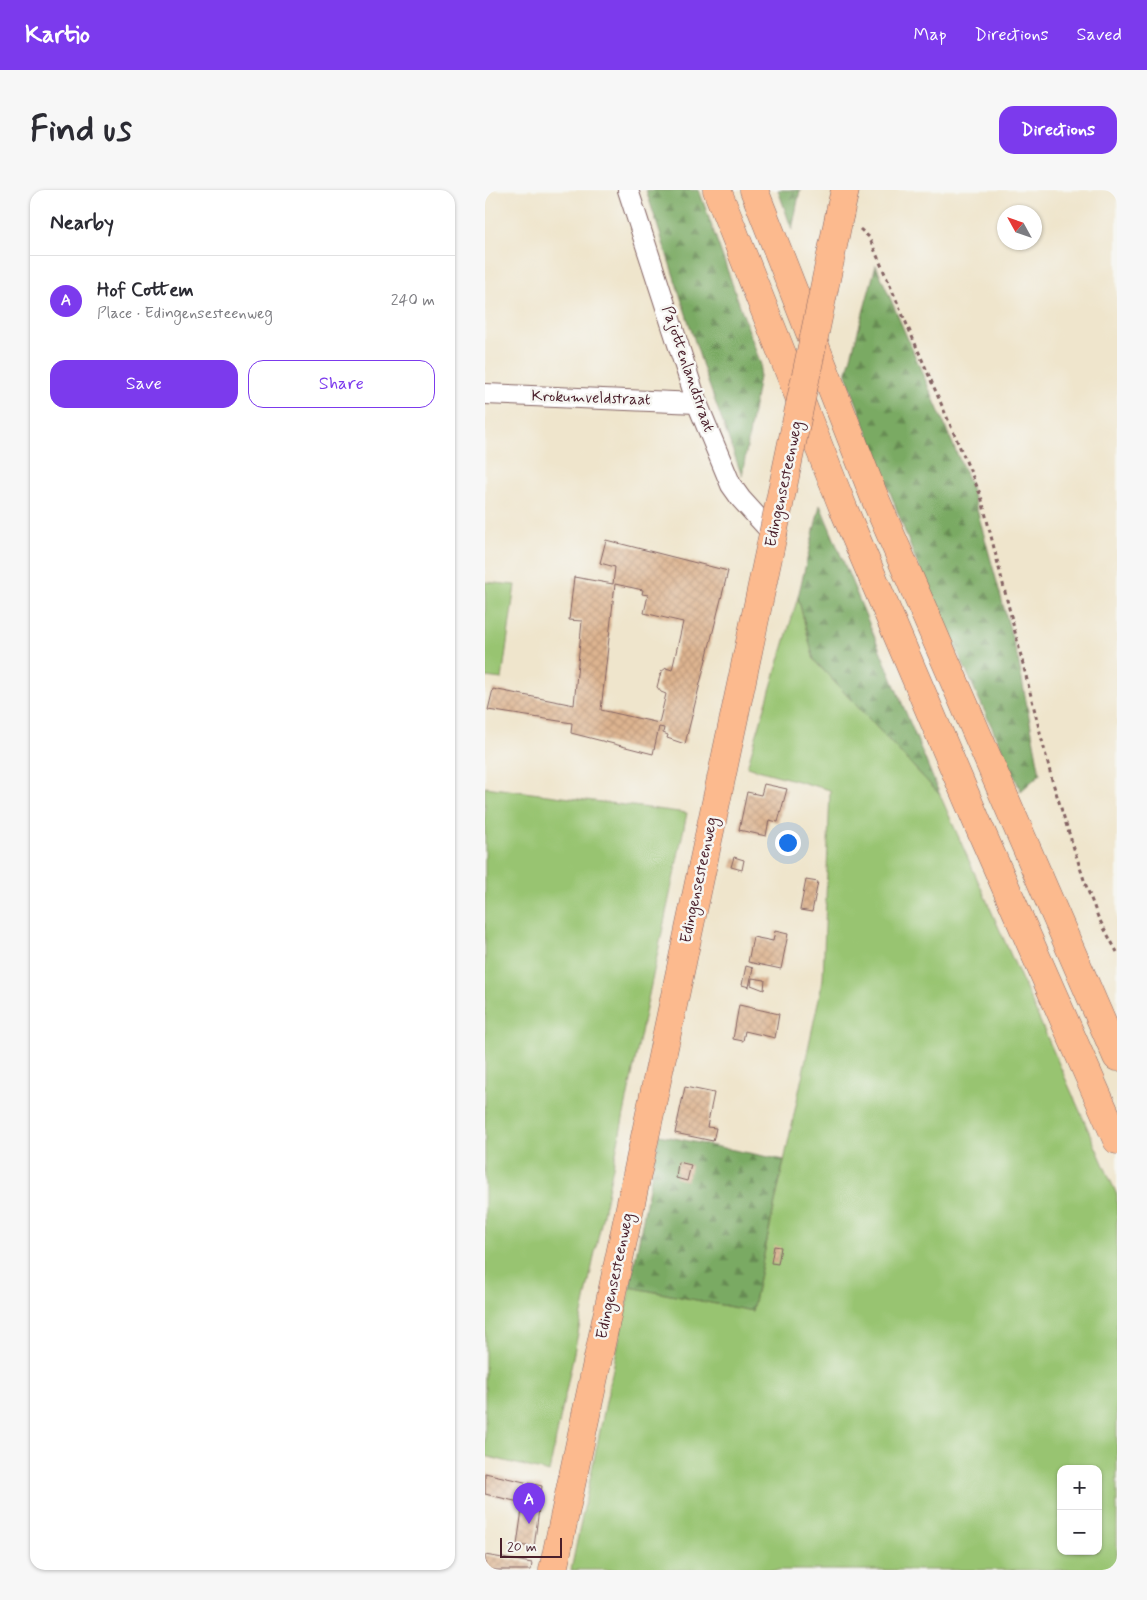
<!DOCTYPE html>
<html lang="en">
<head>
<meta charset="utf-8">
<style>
  :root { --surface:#fff; --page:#f7f7f7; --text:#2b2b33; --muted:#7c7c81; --line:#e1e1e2; --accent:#7c3aed }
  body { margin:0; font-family:Mynerve,sans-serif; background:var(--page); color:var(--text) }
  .controls { position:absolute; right:15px; bottom:15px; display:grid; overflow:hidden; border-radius:10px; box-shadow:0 1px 4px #0004 }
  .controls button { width:45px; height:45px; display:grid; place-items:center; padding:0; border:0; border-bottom:1px solid var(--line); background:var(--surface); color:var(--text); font:25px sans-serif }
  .compass { position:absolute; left:512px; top:15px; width:45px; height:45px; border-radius:50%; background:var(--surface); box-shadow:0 1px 4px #0004; rotate:310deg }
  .scale { position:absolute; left:15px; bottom:12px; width:62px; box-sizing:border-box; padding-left:5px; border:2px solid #4a1f2b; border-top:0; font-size:14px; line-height:18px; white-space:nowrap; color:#4a1f2b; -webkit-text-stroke:4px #f6f6f2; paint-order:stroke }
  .you { position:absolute; left:302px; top:652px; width:18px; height:18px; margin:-12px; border:4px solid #fff; border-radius:50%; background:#1a73e8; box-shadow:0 0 0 8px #1a73e833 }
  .badge { display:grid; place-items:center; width:32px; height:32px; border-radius:50%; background:var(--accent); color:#fff; font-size:16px; font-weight:700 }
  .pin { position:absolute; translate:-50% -41px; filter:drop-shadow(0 1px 2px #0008) }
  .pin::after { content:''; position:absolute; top:26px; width:18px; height:15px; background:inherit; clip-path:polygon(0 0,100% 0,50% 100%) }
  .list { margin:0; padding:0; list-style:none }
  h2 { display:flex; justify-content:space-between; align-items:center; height:65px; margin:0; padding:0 20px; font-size:21px }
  h2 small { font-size:16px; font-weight:400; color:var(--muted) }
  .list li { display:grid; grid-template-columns:32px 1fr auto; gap:15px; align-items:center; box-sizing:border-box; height:90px; padding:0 20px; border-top:1px solid var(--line) }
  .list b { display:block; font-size:19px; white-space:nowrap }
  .list p { margin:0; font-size:16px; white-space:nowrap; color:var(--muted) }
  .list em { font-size:16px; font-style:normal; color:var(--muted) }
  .actions { display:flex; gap:10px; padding:15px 20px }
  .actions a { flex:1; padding:11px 0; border:1px solid var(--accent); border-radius:15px; text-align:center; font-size:18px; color:var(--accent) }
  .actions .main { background:var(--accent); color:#fff }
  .map { position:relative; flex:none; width:632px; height:1380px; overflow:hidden; border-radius:15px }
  header { display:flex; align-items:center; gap:30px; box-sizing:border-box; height:70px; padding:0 25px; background:var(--accent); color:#fff }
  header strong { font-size:24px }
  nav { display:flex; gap:28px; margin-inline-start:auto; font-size:18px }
  .intro { display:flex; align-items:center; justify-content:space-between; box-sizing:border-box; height:120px; padding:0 30px }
  h1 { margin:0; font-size:35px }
  .button { padding:12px 22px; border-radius:15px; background:var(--accent); color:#fff; font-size:18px; font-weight:700 }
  main { display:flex; gap:30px; padding:0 30px }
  aside { flex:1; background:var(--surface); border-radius:15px; box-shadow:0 1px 4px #0004 }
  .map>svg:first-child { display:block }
  .grass { fill:#98c471; stroke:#71724e; fill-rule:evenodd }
  .forest { fill:url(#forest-firs); stroke:#626447 }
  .building { fill:url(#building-cross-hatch); fill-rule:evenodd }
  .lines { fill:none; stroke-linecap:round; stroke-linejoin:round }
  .street-casing { stroke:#846463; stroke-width:22 }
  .primary-casing { stroke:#846463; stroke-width:29 }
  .highway-casing { stroke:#846463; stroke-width:29 }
  .path { stroke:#846463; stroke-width:3; stroke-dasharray:4 4; stroke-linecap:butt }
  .street { stroke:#fff; stroke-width:20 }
  .primary { stroke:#fcba8e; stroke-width:28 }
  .highway { stroke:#fcba8e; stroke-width:28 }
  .primary-bridge-casing { stroke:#846463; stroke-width:29; stroke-linecap:butt }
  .primary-bridge { stroke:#fcba8e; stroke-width:28 }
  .labels { text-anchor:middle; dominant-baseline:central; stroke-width:5; stroke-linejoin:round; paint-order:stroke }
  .street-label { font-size:16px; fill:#4a1f2b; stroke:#f6f6f2 }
</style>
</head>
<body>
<header>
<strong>Kartio</strong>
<nav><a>Map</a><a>Directions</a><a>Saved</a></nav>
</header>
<div class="intro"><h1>Find us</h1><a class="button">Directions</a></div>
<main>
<aside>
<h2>Nearby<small></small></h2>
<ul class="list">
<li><span class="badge">A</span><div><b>Hof Cottem</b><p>Place · Edingensesteenweg</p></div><em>240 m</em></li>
</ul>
<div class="actions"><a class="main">Save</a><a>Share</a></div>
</aside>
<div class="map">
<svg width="632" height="1380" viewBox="0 0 632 1380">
  <defs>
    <pattern id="forest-firs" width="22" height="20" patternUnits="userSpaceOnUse" patternTransform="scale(1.25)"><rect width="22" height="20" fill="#7aaa63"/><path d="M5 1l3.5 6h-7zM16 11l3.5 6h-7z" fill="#668a52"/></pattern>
    <pattern id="building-cross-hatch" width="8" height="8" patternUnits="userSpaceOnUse" patternTransform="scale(1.25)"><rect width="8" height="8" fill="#ddb490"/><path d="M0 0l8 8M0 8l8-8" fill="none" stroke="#bf9a7c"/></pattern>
  </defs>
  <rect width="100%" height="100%" fill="#f6f6f2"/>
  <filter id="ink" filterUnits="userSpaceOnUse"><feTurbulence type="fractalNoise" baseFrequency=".02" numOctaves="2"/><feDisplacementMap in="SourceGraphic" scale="10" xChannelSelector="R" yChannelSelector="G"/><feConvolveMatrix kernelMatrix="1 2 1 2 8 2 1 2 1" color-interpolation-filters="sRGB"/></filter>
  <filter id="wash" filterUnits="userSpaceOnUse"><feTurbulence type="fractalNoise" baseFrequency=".0096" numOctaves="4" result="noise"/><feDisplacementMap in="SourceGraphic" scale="20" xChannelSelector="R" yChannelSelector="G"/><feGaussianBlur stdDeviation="1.12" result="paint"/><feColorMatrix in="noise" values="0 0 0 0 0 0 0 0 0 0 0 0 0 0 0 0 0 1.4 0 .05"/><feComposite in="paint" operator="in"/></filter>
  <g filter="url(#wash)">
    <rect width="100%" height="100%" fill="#efe5cc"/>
    <path class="grass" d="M 0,392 L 30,395 L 17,489 L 0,487 Z
      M 313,407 L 329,470 L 455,605 L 632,1005 L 632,1380 L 86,1380 L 145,1097 L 267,1121 L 338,789 L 345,600 L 262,577 ZM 576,1279 L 613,1279 L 613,1361 L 576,1361 Z
      M 0,597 L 202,623 L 64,1282 L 0,1266 Z"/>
    <path class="forest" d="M 161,0 L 214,0 L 276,175 L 257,286 L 222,189 Z
      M 293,0 L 315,0 L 307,40 Z
      M 391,75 L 485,294 L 533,469 L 555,584 L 536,601 L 431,371 L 361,185 Z
      M 335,315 L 455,605 L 329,470 L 313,407 Z
      M 174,945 L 299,970 L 267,1121 L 145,1097 Z"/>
    <g id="blocks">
      <path class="building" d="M 121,350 L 243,381 L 200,554 L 182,548 L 183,545 L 178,543 L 179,538 L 174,537 L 168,564 L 86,543 L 87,533 L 3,520 L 8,499 L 89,515 L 97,431 L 84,430 L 89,387 L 128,394 L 130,377 L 115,373 ZM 130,394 L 158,400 L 157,404 L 163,405 L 159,423 L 198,432 L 187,480 L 181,478 L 176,482 L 172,497 L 176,502 L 181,504 L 174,533 L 116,520 Z
        M 279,594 L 302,599 L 293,632 L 284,630 L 281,646 L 254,640 L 262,602 L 276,605 Z
        M 249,667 L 259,670 L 257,680 L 246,677 Z
        M 321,690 L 333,692 L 327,722 L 315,720 Z
        M 290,741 L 303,744 L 296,779 L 263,772 L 268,747 L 288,751 Z
        M 261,776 L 268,778 L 264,797 L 257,795 Z
        M 267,788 L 280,790 L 279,800 L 266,795 Z
        M 254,815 L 294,824 L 290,848 L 260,841 L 258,851 L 248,849 Z
        M 200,897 L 229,903 L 222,937 L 231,938 L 228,951 L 190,943 Z
        M 193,972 L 206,975 L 202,991 L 191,988 Z
        M 289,1056 L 296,1057 L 293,1074 L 286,1073 Z
        M 0,1283 L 57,1296 L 49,1357 L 32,1355 L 38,1313 L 0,1304 Z
        M 0,1365 L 47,1373 L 46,1380 L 0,1380 Z"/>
    </g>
  </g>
  <g filter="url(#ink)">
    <use href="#blocks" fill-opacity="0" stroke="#846463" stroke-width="1"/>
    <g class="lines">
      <defs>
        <path id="street" d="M 143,0 L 212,213 L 246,295 L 256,309 L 288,344
          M 0,204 L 212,213"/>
        <path id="primary" d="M 355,22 L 360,0
          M 68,1380 L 288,344"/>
        <path id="highway" d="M 232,0 L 359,320 L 495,639 L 632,950
          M 269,0 L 389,306 L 632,867"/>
      </defs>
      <use href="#street" class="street-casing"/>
      <use href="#primary" class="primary-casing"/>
      <use href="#highway" class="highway-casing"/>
      <path class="path" d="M 375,39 L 384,47 L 496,306 L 567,590 L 600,693 L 613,727 L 632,762"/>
      <use href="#street" class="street"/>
      <use href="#primary" class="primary"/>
      <use href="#highway" class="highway"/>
      <defs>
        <path id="primary-bridge" d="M 288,344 L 355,22"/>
      </defs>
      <use href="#primary-bridge" class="primary-bridge-casing"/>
      <use href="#primary-bridge" class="primary-bridge"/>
    </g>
  </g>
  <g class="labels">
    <g class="street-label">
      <text transform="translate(203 179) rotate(71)">Pajottenlandstraat</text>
      <text transform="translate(106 208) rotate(2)">Krokumveldstraat</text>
      <text transform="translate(299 294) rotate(-78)">Edingensesteenweg</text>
      <text transform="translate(214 690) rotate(-78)">Edingensesteenweg</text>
      <text transform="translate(130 1086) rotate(-78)">Edingensesteenweg</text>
    </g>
  </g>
</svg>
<div class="controls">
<button>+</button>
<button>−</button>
</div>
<svg class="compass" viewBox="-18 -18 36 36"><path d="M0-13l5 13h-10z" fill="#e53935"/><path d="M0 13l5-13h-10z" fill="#7c7c81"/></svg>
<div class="scale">20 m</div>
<div class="you"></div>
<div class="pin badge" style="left:44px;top:1334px">A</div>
</div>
</main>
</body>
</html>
